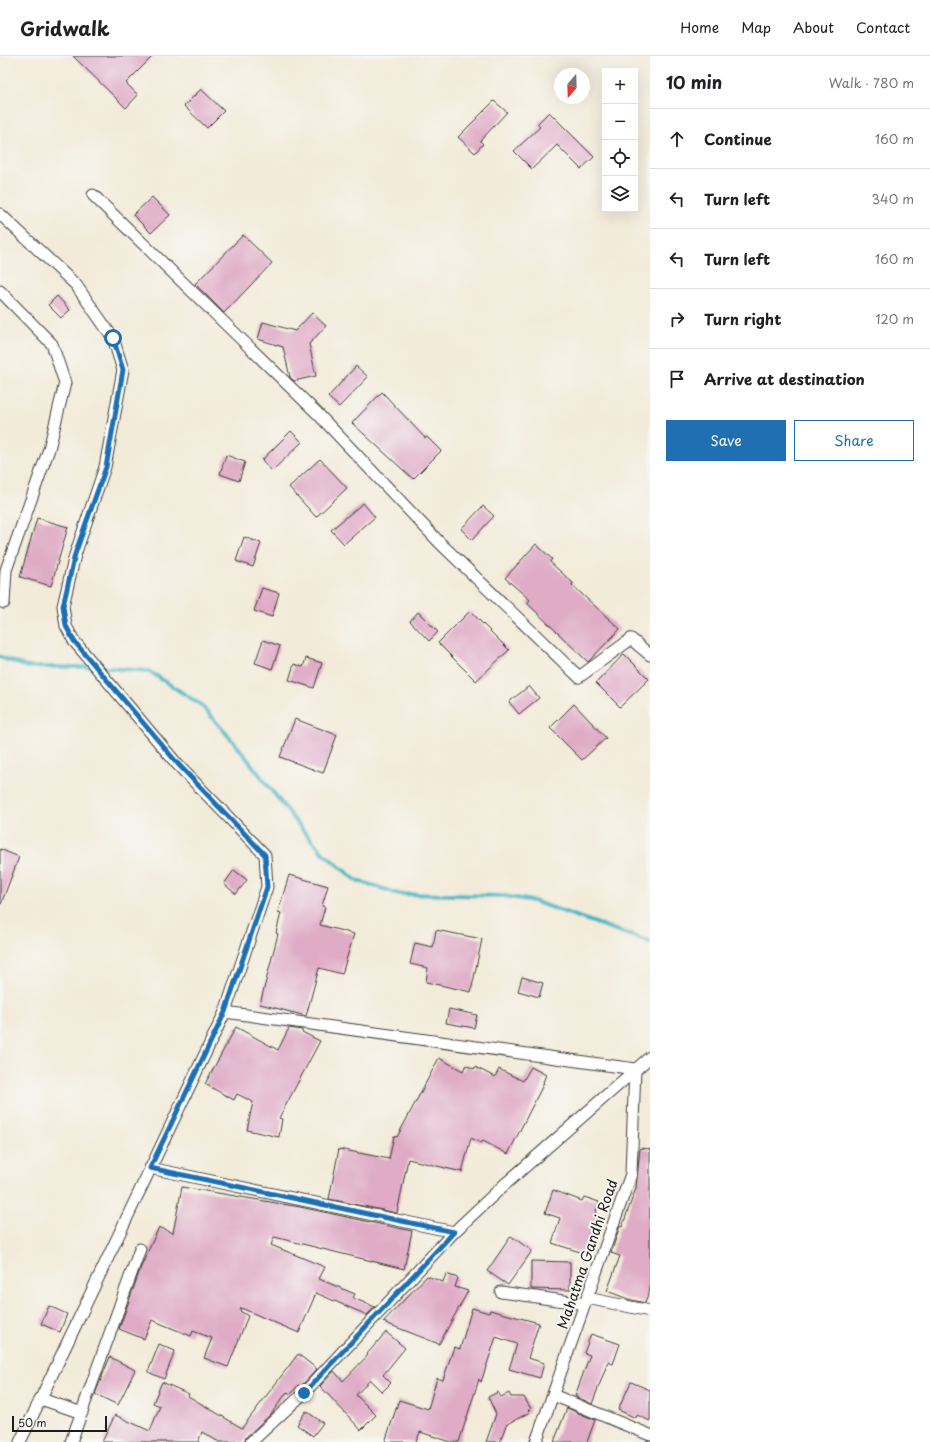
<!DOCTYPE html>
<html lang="en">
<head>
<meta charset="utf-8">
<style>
  :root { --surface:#fff; --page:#f2f2f2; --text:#202124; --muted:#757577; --line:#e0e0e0; --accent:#1f6fb2 }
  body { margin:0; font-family:"Playpen Sans",sans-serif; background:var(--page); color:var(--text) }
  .controls { position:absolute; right:12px; top:12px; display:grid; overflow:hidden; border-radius:0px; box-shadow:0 4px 16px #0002 }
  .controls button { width:36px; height:36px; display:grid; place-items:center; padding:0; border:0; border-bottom:1px solid var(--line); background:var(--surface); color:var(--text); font:20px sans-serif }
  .compass { position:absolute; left:554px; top:12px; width:36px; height:36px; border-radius:50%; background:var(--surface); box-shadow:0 4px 16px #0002; rotate:199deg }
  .scale { position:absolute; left:12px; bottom:10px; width:95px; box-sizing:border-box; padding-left:4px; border:2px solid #1c1c1c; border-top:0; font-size:11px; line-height:14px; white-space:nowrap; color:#1c1c1c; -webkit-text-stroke:3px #f6f6f2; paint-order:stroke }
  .stop { position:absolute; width:12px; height:12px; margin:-9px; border:3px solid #1f6fb2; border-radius:50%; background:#fff }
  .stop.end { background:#1f6fb2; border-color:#fff; box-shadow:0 1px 4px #0008 }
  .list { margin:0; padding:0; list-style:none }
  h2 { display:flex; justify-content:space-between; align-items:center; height:52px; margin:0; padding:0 16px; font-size:17px }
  h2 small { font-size:13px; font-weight:400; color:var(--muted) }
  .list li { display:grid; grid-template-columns:26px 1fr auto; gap:12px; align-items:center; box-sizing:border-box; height:60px; padding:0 16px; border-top:1px solid var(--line) }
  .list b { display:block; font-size:15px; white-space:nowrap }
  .list em { font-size:13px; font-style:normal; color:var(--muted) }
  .actions { display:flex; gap:8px; padding:12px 16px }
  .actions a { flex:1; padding:9px 0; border:1px solid var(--accent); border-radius:0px; text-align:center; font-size:14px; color:var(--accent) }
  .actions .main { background:var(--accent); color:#fff }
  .icon { flex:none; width:22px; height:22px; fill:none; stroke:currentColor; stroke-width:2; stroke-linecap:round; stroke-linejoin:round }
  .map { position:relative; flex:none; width:650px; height:1386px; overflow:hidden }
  header { display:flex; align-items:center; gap:24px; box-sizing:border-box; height:56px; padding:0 20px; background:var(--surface); border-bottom:1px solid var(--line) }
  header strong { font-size:19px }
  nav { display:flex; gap:22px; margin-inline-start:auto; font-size:14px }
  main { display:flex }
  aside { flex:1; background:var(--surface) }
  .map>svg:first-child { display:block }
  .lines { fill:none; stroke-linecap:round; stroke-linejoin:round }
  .stream { stroke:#46b4c2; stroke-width:4 }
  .building { fill:#dfabc6 }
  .street-casing { stroke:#3c3b38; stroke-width:13 }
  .street { stroke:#fff; stroke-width:11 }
  .route { stroke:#1f6fb2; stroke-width:5 }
  .labels { text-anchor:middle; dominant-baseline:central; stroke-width:4; stroke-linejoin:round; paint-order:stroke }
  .street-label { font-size:14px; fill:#1c1c1c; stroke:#f6f6f2 }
</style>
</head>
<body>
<header>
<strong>Gridwalk</strong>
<nav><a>Home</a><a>Map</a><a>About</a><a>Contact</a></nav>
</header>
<main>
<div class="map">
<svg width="650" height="1386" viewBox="0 0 650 1386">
  <rect width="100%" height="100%" fill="#f6f6f2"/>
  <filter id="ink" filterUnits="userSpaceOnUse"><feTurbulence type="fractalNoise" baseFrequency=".025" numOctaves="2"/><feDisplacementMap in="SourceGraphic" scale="8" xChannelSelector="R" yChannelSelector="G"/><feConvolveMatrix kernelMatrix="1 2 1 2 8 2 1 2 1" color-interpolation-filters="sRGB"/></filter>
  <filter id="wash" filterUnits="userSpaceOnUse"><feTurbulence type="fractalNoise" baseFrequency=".012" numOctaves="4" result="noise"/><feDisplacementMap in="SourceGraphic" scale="16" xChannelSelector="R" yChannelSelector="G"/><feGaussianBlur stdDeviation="0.9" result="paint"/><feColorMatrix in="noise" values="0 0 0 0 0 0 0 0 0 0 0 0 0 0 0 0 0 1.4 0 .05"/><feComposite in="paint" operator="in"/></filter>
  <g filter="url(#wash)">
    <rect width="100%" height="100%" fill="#f3ebd9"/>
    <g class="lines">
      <path class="stream" d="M 0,601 L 28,611 L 95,611 L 149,615 L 201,649 L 238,691 L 301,772 L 324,798 L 356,824 L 399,838 L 504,840 L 533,845 L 650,886"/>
    </g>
    <g id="blocks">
      <path class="building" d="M 73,0 L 153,0 L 126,27 L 138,39 L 126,52 Z
        M 201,33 L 224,55 L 207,72 L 184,50 Z
        M 494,45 L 507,56 L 480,85 L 483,88 L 475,97 L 458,81 Z
        M 549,56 L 594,101 L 581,113 L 557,89 L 532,113 L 514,95 L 540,71 L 537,68 Z
        M 152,141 L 170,159 L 151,177 L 133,159 Z
        M 243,179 L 272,207 L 224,257 L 195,228 Z
        M 57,240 L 70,254 L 61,262 L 48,249 Z
        M 312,257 L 326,270 L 309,288 L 316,320 L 294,325 L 290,321 L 283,291 L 258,283 L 263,266 L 295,275 Z
        M 356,310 L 368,321 L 339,351 L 328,341 Z
        M 382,336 L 425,382 L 427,381 L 441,395 L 413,423 L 352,367 Z
        M 291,375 L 302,386 L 272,415 L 262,404 Z
        M 226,399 L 245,406 L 239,425 L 220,418 Z
        M 320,403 L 347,432 L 316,461 L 289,431 Z
        M 363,447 L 375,461 L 344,488 L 331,474 Z
        M 483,450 L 494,460 L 472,484 L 461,473 Z
        M 37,462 L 68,471 L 51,530 L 20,521 Z
        M 244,481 L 261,487 L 253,511 L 236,505 Z
        M 536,488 L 552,503 L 550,506 L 573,527 L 572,529 L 620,573 L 588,606 L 527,547 L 530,544 L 505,522 Z
        M 262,532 L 279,537 L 272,561 L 254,555 Z
        M 470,555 L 509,594 L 476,625 L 438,587 Z
        M 418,556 L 438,576 L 429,585 L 410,565 Z
        M 263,584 L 280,590 L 272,613 L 255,607 Z
        M 624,598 L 649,623 L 620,651 L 596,627 Z
        M 306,602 L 322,607 L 314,632 L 289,624 L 294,608 L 303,611 Z
        M 529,630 L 539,642 L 519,658 L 509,646 Z
        M 574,648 L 606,682 L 582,704 L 550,672 Z
        M 295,663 L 337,679 L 323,717 L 280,701 Z
        M 0,793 L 19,801 L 1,848 L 0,848 Z
        M 234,814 L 247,824 L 236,838 L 224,828 Z
        M 289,819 L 328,830 L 322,850 L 325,851 L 320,869 L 354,878 L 342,918 L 319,912 L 306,960 L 260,948 L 278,878 L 276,877 L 281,857 L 278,856 Z
        M 436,874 L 482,883 L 471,936 L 426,926 L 428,912 L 410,908 L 415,887 L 433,891 Z
        M 522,921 L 543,927 L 539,941 L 518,935 Z
        M 449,953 L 477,959 L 474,972 L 446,967 Z
        M 236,971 L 278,994 L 289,972 L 302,974 L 302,976 L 320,985 L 279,1062 L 282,1063 L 279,1081 L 247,1074 L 253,1046 L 237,1038 L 234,1044 L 205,1028 Z
        M 439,1002 L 463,1015 L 466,1009 L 474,1013 L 475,1011 L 495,1021 L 499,1013 L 523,1025 L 531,1011 L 546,1019 L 543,1026 L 544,1027 L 508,1098 L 483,1085 L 481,1087 L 471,1082 L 462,1116 L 408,1103 L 397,1157 L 329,1143 L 339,1093 L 389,1103 L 394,1080 L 397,1081 Z
        M 640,1092 L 650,1093 L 650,1234 L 645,1247 L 628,1243 L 607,1235 L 620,1200 L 611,1197 L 620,1170 L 622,1171 L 636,1132 Z
        M 182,1131 L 300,1151 L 412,1175 L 404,1213 L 274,1181 L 271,1189 L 325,1211 L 319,1223 L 355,1238 L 353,1242 L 375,1251 L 367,1259 L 316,1237 L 299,1277 L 241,1252 L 240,1255 L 248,1260 L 228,1311 L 204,1302 L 212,1282 L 193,1275 L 191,1280 L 152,1264 L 144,1283 L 119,1273 L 141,1211 L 159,1171 L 173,1177 Z
        M 553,1134 L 582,1145 L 584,1141 L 599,1146 L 594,1161 L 597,1162 L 586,1198 L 552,1187 L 560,1162 L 545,1157 Z
        M 511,1180 L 532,1195 L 508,1229 L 487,1215 Z
        M 531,1205 L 570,1206 L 570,1234 L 531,1233 Z
        M 446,1218 L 458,1222 L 455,1231 L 468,1235 L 439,1288 L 383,1266 L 427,1220 L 443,1226 Z
        M 49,1250 L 67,1258 L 60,1276 L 41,1268 Z
        M 472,1252 L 489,1257 L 490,1254 L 539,1267 L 528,1302 L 544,1307 L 540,1322 L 509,1313 L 517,1288 L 496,1281 L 481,1326 L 479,1323 L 459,1386 L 451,1386 L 420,1376 L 416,1386 L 385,1386 L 399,1344 L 428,1353 L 437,1322 L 443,1324 L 454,1291 L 460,1293 Z
        M 386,1276 L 405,1292 L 383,1319 L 391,1327 L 382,1336 L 370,1324 L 356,1339 L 376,1359 L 361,1374 L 320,1330 L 334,1315 L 343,1325 L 368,1299 L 367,1298 Z
        M 591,1278 L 620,1288 L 613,1308 L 608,1306 L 592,1348 L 575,1340 L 590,1299 L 584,1297 Z
        M 159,1288 L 175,1295 L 164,1323 L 148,1316 Z
        M 298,1298 L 317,1313 L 300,1331 L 298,1329 L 291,1338 L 287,1336 L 271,1358 L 246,1381 L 244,1386 L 219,1386 L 202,1376 L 198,1386 L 102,1386 L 115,1359 L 150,1375 L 160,1350 L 153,1347 L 162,1326 L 189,1338 L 188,1340 L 242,1372 Z
        M 110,1301 L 135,1314 L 118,1349 L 95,1338 Z
        M 631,1326 L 650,1334 L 650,1365 L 637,1359 L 636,1362 L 618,1354 Z
        M 498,1336 L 501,1341 L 509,1337 L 511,1341 L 524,1341 L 531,1353 L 528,1354 L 530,1356 L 506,1369 L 500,1386 L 486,1386 L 496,1358 L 488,1341 Z
        M 567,1352 L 595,1364 L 587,1386 L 554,1386 Z
        M 306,1355 L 323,1367 L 313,1380 L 297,1369 Z"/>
    </g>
  </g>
  <g filter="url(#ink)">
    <use href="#blocks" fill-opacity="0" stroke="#3c3b38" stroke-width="1"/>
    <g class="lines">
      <defs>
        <path id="street" d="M 93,139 L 317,357 L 440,487 L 579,621 L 631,583 L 650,599
          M 0,158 L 76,229 L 113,282 L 123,314 L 105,411 L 75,499 L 63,550 L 66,570 L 74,585 L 177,708 L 265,799 L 267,831 L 225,956
          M 0,235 L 52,288 L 65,327 L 49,393 L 6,514 L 4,547
          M 150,1112 L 454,1176
          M 501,1236 L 585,1248
          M 587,1242 L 650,1255
          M 553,1339 L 650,1379
          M 41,1343 L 82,1357
          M 20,1386 L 225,956 L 635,1013 L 631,1118 L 536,1386
          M 71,1386 L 140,1193
          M 251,1386 L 304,1337 L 454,1176 L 503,1130 L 650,1001"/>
      </defs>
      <use href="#street" class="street-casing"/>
      <use href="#street" class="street"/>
    </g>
  </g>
  <g class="lines" filter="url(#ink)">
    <path class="route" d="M 113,282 L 123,314 L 106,411 L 75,498 L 63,550 L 66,570 L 74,585 L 178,708 L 265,799 L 267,831 L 225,956 L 150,1112 L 454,1176 L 304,1337"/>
  </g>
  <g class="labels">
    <g class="street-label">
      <text transform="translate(587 1198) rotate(-71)">Mahatma Gandhi Road</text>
    </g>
  </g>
</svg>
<div class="controls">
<button>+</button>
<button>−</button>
<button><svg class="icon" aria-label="locate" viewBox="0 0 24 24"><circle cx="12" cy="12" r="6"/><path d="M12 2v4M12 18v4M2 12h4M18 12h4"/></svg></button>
<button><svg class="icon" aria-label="layers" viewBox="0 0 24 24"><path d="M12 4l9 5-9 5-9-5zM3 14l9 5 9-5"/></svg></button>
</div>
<svg class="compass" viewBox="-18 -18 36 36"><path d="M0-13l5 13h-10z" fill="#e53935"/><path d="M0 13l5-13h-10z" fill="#757577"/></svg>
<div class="scale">50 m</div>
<div class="stop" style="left:113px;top:282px"></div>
<div class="stop end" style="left:304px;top:1337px"></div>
</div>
<aside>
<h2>10 min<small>Walk · 780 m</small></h2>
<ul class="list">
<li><svg class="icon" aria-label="ahead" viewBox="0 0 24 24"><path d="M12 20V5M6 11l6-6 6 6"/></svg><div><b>Continue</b></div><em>160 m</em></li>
<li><svg class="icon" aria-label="left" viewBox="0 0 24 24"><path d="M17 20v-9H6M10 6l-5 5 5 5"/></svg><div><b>Turn left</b></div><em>340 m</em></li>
<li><svg class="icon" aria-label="left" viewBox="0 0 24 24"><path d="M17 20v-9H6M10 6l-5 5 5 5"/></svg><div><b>Turn left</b></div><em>160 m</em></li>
<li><svg class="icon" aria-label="right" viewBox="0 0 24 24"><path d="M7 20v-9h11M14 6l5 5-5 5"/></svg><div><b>Turn right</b></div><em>120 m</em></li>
<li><svg class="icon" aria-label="arrive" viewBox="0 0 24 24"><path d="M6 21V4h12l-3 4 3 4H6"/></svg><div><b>Arrive at destination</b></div></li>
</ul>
<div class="actions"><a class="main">Save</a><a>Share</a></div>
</aside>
</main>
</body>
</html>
